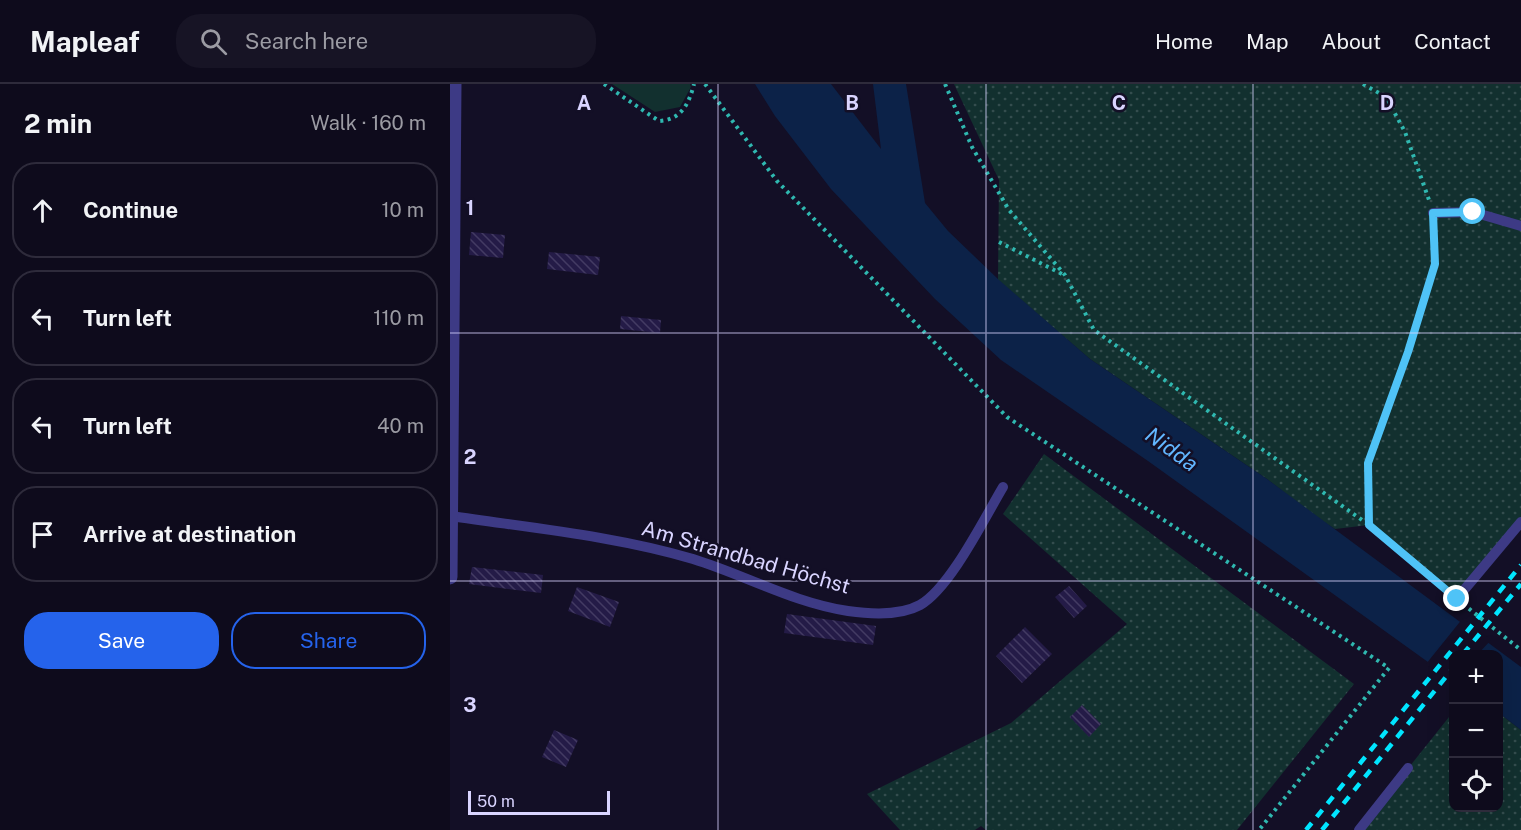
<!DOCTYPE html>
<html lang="en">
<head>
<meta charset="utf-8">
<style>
  :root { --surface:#0e0b1c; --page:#171425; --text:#f1f3f6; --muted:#9b9ba3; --line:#2e2b3b; --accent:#2563eb }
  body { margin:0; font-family:"Public Sans",sans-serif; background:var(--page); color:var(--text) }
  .controls { position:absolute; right:18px; bottom:18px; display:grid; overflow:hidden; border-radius:12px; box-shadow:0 6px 24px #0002 }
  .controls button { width:54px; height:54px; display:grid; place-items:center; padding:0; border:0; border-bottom:2px solid var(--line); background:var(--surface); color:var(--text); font:30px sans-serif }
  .scale { position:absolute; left:18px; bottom:15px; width:142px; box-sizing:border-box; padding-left:6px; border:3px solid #d9d4ff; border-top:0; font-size:16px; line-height:21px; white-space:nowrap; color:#d9d4ff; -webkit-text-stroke:4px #130f26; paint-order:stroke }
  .stop { position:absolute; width:18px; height:18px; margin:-14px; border:4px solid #4fc3f7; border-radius:50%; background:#fff }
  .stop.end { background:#4fc3f7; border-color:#fff; box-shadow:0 2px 6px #0008 }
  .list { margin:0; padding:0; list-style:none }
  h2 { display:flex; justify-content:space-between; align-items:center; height:78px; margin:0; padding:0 24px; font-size:26px }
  h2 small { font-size:20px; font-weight:400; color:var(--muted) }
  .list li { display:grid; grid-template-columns:39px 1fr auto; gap:18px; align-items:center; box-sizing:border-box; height:96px; margin:0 12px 12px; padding:0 12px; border:2px solid var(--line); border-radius:24px }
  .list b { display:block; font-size:22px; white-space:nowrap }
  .list em { font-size:20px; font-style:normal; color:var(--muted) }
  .actions { display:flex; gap:12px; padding:18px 24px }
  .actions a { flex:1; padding:14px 0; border:2px solid var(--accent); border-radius:24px; text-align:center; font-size:21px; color:var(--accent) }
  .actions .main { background:var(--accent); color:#fff }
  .icon { flex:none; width:33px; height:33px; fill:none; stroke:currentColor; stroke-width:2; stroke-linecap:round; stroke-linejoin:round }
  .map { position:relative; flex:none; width:1071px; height:746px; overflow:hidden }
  header { display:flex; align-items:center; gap:36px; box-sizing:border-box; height:84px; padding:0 30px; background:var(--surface); border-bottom:2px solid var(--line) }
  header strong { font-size:28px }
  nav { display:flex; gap:33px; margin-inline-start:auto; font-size:21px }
  .search { width:420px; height:54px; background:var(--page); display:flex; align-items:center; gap:15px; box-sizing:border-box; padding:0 21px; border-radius:24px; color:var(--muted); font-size:22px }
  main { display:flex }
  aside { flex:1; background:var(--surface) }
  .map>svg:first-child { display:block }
  .grass { fill:url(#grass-dots) }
  .pitch { fill:#12302f }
  .water { fill:#0c2248 }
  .pier { fill:#130f26 }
  .building { fill:url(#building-back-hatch) }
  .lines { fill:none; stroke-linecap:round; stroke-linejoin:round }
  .path { stroke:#2fb8b0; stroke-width:4; stroke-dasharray:3 4.5; stroke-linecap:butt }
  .lane { stroke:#3d3a85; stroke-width:10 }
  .street { stroke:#3d3a85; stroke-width:15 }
  .rail { stroke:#00e5ff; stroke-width:4.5; stroke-dasharray:9 8; stroke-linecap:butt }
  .route { stroke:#4fc3f7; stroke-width:8 }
  .grid { fill:none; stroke:#d9d4ff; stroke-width:1.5; stroke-opacity:0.55 }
  .labels { text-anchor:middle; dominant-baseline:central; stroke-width:5; stroke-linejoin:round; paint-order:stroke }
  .street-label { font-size:21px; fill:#d9d4ff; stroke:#130f26 }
  .water-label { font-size:22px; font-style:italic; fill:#62b6ff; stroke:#130f26 }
  .grid-label { font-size:20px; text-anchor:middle; font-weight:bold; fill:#d9d4ff; stroke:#130f26; stroke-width:5; stroke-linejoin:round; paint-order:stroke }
</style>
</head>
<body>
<header>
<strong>Mapleaf</strong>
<div class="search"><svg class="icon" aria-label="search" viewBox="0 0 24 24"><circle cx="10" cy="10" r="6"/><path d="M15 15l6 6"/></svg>Search here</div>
<nav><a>Home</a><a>Map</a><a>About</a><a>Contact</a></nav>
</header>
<main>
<aside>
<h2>2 min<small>Walk · 160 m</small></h2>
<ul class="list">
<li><svg class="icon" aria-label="ahead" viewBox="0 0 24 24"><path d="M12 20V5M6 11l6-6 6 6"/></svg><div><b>Continue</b></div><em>10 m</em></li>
<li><svg class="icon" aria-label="left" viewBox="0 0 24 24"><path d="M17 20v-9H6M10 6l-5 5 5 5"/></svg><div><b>Turn left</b></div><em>110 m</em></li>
<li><svg class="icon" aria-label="left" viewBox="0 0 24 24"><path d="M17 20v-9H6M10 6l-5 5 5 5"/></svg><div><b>Turn left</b></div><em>40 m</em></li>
<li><svg class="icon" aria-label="arrive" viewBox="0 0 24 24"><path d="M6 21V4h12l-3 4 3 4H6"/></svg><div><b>Arrive at destination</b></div></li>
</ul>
<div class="actions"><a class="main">Save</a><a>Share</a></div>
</aside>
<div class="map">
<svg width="1071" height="746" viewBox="0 0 1071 746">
  <defs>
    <pattern id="grass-dots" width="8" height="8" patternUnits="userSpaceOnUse" patternTransform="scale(1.5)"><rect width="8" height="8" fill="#12302f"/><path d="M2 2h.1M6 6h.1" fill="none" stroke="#344d4e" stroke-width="1.8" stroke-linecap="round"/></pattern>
    <pattern id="building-back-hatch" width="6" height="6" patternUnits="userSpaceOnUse" patternTransform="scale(1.5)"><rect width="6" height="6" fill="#241b47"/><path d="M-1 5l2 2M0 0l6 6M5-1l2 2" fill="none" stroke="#433b63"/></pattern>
  </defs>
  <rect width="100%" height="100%" fill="#130f26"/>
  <path class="grass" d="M 504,0 L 1071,0 L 1071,434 L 1007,515 L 919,441 L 885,445 L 866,433 L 817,395 L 640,275 L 548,196 L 549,96 Z
    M 594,370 L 904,600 L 787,746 L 536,746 L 531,742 L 525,746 L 450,746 L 417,710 L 561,639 L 677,540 L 553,430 Z
    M 1003,628 L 1004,724 L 1048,724 L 1049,629 L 1071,646 L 1071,746 L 909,746 Z"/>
  <path class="pitch" d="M 162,0 L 240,0 L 241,3 L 230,23 L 205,28 Z"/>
  <path class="water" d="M 305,0 L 381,0 L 431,65 L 423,0 L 456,0 L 475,119 L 498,147 L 549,196 L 640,275 L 817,395 L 1071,583 L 1071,646 L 1049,629 L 1048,570 L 1004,570 L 1003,596 L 698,377 L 551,276 L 485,215 L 381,105 L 325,32 Z"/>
  <path class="pier" d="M 1013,534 L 1041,556 L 1028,570 L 1004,570 L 1003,599 L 976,580 Z"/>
  <path class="building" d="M 21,148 L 55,151 L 53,174 L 19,171 Z
    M 99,168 L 150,173 L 148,191 L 97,185 Z
    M 171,232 L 211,236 L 210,249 L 170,245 Z
    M 22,483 L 93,491 L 91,509 L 19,500 Z
    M 619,502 L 637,522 L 624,534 L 605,513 Z
    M 127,503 L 169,518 L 160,543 L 118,527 Z
    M 337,530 L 426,542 L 423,561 L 334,549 Z
    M 575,543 L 602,570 L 572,599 L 546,572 Z
    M 632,621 L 651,640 L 639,653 L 620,633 Z
    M 104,646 L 128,656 L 116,683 L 92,673 Z"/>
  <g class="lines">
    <path class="path" d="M 154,0 L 209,37 C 231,36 239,20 244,0
      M 255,0 L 327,97 L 557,333 L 939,584 L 809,746
      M 495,0 L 522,63 L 559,126 L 615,191 L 644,246 L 919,441 L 1000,509
      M 913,0 L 936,13 L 955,48 L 979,116
      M 549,158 L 612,190
      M 919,441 L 918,379 L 958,268 L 985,180 L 984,141
      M 1013,520 L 1071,566"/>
    <path class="lane" d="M 983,129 L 1023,128 L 1071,142
      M 1,432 C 81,444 165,452 243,475 C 295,491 344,519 398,527 C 419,530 450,532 470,521 C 500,504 534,435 553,403
      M 1014,506 L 1071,438
      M 909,746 L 958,684"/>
    <path class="street" d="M 0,493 L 4,0"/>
    <path class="rail" d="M 1013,570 L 1071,500
      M 856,746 L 1071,481
      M 872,746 L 1004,583"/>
  </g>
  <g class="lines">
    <path class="route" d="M 1007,515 L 919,441 L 918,379 L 958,268 L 985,180 L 983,129 L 1023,128"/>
  </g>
  <path class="grid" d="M 268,0 L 268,746M 536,0 L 536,746M 803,0 L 803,746M 0,249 L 1071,249M 0,497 L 1071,497"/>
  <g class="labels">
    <g class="street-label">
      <text transform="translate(296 473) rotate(16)">Am Strandbad Höchst</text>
    </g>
    <g class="water-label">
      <text transform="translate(722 365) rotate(36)">Nidda</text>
    </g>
  </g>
  <g class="grid-label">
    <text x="134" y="26">A</text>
    <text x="402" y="26">B</text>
    <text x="669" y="26">C</text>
    <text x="937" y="26">D</text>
    <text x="20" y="131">1</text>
    <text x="20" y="380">2</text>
    <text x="20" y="628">3</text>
  </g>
</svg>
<div class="controls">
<button>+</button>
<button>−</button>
<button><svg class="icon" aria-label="locate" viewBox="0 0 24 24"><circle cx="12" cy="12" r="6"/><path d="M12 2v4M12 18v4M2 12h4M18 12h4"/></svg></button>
</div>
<div class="scale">50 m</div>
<div class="stop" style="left:1023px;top:128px"></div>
<div class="stop end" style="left:1007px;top:515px"></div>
</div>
</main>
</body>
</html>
